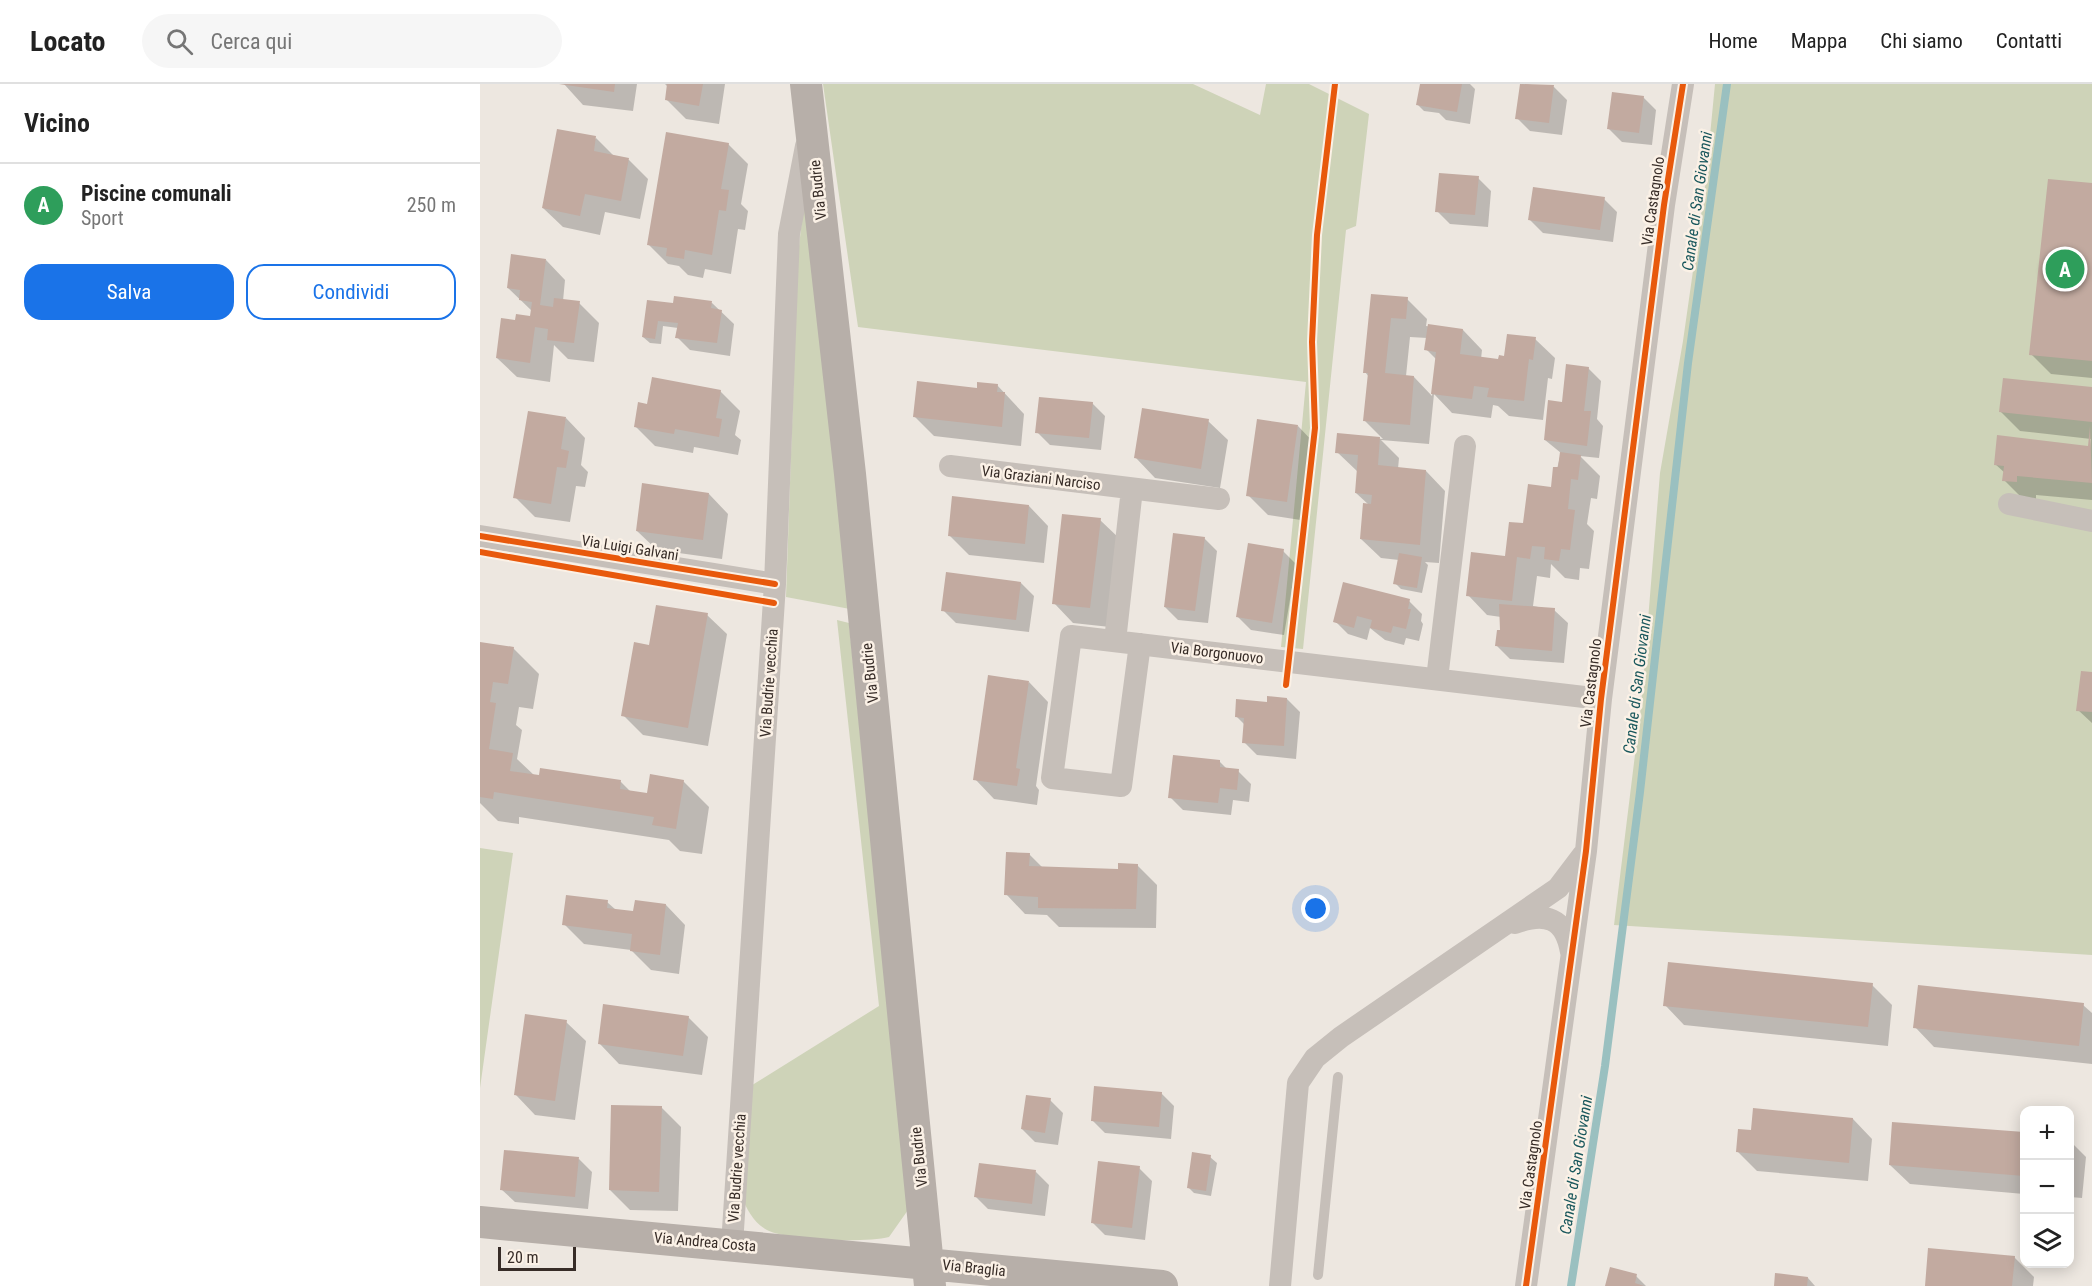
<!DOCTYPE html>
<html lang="it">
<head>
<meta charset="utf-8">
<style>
  :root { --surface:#fff; --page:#f6f6f6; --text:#222; --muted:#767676; --line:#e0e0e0; --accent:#1a73e8 }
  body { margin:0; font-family:"Roboto Condensed",sans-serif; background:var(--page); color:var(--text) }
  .controls { position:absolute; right:18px; bottom:18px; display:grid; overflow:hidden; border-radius:12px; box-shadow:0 3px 15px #0003 }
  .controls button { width:54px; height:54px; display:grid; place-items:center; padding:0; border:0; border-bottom:2px solid var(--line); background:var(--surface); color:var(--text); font:30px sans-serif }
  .scale { position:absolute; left:18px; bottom:15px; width:78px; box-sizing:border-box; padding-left:6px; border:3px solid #372c27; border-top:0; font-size:16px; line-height:21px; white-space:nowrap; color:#372c27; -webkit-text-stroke:4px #fbf1e6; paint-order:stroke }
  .you { position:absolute; left:836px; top:825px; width:21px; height:21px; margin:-15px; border:4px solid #fff; border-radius:50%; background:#1a73e8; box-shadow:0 0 0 9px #1a73e833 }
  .badge { display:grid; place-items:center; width:39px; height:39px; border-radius:50%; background:var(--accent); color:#fff; font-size:20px; font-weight:700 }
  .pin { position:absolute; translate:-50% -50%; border:3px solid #fff; box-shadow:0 2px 6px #0006 }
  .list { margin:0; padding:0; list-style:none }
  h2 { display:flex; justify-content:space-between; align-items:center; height:78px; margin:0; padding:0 24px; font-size:26px }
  h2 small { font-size:20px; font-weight:400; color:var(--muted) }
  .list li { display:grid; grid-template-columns:39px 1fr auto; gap:18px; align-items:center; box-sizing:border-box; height:84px; padding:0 24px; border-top:2px solid var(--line) }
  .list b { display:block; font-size:22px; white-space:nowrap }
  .list p { margin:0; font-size:20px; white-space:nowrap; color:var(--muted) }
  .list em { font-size:20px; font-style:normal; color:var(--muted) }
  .actions { display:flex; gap:12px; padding:18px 24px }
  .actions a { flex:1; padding:14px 0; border:2px solid var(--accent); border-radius:18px; text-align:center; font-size:21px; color:var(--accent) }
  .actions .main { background:var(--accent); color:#fff }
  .icon { flex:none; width:33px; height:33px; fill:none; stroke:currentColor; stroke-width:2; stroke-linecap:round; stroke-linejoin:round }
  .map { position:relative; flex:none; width:1612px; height:1202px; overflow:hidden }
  header { display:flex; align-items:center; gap:36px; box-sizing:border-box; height:84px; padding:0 30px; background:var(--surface); border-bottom:2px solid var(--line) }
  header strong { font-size:28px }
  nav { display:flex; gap:33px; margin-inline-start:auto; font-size:21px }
  .search { width:420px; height:54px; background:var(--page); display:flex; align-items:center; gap:15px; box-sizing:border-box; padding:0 21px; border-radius:33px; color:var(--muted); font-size:22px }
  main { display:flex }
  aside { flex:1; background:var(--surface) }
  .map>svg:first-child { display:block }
  .green { fill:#ced3b8 }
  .shadow { fill:#0003; fill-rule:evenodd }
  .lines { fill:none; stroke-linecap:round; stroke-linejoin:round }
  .stream { stroke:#9ac0c0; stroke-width:8 }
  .building { fill:#c2aaa0 }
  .lane { stroke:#c6bfb9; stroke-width:10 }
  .street { stroke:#c6bfb9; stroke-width:22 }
  .secondary { stroke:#b7afa9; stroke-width:32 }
  .cycleway-casing { stroke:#fbf1e6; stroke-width:10 }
  .cycleway { stroke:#e8590c; stroke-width:6 }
  .labels { text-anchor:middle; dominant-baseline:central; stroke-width:5; stroke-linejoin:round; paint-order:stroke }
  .street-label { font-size:15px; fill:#372c27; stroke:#fbf1e6 }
  .water-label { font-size:16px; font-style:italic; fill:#19575c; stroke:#fbf1e6 }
</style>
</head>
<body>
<header>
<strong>Locato</strong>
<div class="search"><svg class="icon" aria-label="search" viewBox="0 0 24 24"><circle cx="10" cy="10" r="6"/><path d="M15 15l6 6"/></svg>Cerca qui</div>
<nav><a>Home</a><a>Mappa</a><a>Chi siamo</a><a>Contatti</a></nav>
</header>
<main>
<aside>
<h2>Vicino<small></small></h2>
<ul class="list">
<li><span class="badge" style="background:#2e9e5b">A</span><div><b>Piscine comunali</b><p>Sport</p></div><em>250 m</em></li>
</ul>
<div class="actions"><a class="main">Salva</a><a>Condividi</a></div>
</aside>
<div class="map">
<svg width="1612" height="1202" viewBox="0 0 1612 1202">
  <rect width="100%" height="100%" fill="#ede7e0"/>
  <path class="green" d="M 343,0 L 713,0 L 780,31 L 786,0 L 829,0 L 889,30 L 876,142 L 866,146 L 823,565 L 801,563 L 826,298 L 378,243 Z
    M 1235,0 L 1612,0 L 1612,871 L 1134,841 L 1161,622 L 1180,389 L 1203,257 L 1225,103 Z
    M 325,109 L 370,525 L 306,513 L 318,171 Z
    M 357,536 L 369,539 L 428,1126 L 409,1153 C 386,1159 308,1157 287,1146 C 274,1139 267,1126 262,1113 L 269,1003 L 399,922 Z
    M 0,764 L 33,769 L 0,1004 Z"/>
  <path class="shadow" d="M 84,0 L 157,0 L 153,27 L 103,21 Z
    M 185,0 L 245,0 L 239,40 L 206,35 L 186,15 L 188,3 Z
    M 941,0 L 990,0 L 995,5 L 990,40 L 966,36 L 959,29 L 944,27 L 938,21 Z
    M 1042,0 L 1074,3 L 1087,16 L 1082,51 L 1050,47 L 1037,34 Z
    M 1163,13 L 1176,26 L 1172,61 L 1142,58 L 1129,45 Z
    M 116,54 L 135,73 L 149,76 L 168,95 L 160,135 L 125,128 L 120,151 L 83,143 L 63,124 Z
    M 248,60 L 268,80 L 261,120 L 268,127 L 265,146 L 258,145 L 251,190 L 225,185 L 223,194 L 208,191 L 199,182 L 188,180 L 169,161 Z
    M 998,94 L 1011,107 L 1008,143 L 970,140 L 957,127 Z
    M 1612,101 L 1612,294 L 1571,290 L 1551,270 Z
    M 1124,115 L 1137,128 L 1133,158 L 1063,149 L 1050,136 Z
    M 66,176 L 85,196 L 83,217 L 99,219 L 119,239 L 114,278 L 88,275 L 74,261 L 70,298 L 37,293 L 17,274 L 36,238 L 51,234 L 52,227 L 28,204 Z
    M 892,211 L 927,215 L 947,235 L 946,242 L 983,246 L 1002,266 L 1001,275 L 1019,277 L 1055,255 L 1075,274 L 1072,295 L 1068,294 L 1063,336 L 1029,332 L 1018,322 L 1013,321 L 1011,334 L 972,329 L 954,310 L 949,360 L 901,356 L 919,374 L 918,385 L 946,387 L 965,407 L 959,479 L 945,478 L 948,481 L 942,509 L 921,505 L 915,499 L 919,476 L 901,474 L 881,455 L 889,421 L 876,409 L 878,388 L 857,368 L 858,351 L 903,355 L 885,337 L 889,293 L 885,288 ZM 930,253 L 947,254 L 946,265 L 957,276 L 952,312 L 934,293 L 926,292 Z
    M 232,219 L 254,240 L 250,272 L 210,266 L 197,253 L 198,244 L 183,242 L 181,260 L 170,259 L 163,253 L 192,221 Z
    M 1108,284 L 1121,297 L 1117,335 L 1123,342 L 1119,374 L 1100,372 L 1120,392 L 1117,415 L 1111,414 L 1107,440 L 1114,447 L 1109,485 L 1100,484 L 1099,496 L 1085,494 L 1071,480 L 1070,494 L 1057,492 L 1053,522 L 1074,526 L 1088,539 L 1084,579 L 1030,575 L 1017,562 L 1022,548 L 1021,533 L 1007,531 L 988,511 L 1026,473 L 1044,441 L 1072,405 L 1081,369 L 1065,356 L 1083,319 Z
    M 517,301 L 544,330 L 541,362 L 454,352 L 435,333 L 498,305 Z
    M 1612,305 L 1612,416 L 1556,411 L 1556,417 L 1544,416 L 1524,396 L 1525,389 L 1515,380 L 1610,364 L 1611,355 L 1540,347 L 1521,328 Z
    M 240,307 L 260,327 L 255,351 L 261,356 L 258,371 L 214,363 L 213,369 L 175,362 L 155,342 L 168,322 Z
    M 612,319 L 625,332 L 621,366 L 570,361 L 557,348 Z
    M 86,334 L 105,354 L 101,381 L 108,388 L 105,403 L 96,402 L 90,438 L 55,433 L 35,413 Z
    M 728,337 L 748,356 L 740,404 L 675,394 L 656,374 Z
    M 818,342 L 837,362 L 827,437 L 788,431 L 768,411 Z
    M 229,410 L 248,430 L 242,475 L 177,466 L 157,447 Z
    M 549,422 L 568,442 L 564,479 L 489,471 L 469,451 Z
    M 620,436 L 640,455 L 630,543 L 593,539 L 574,519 Z
    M 724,454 L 737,467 L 728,539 L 698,536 L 685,523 Z
    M 803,467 L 816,480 L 804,551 L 771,546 L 758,533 Z
    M 541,499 L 554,512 L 549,548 L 476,539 L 463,526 Z
    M 929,517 L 942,530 L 941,537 L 943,540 L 939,557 L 926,554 L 924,561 L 905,556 L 890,544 L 887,556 L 868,550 L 855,537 Z
    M 227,531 L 247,550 L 228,662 L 163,651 L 143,631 L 170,562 Z
    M 0,559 L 33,564 L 59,590 L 53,625 L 39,623 L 36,641 L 42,646 L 37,675 L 55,692 L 141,698 L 152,709 L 168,711 L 203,697 L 229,723 L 222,770 L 200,767 L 189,756 L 39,733 L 39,740 L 18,737 L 0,719 Z
    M 1612,589 L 1612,639 L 1598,626 Z
    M 549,598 L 568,618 L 556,702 L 559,706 L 557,721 L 514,715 L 495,695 Z
    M 807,615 L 820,628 L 816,675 L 777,671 L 764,658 L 765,641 L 756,632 L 788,619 Z
    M 740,678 L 748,686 L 758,687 L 771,700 L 769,718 L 753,716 L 751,731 L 703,726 L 690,713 Z
    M 549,770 L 563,784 L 640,787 L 657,781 L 677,801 L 676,844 L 579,843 L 567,831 L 545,830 L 526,810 Z
    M 127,818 L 136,826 L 155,829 L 186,821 L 205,841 L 199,890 L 171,886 L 151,866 L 104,860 L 84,840 Z
    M 1392,901 L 1412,921 L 1408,962 L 1204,941 L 1185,921 Z
    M 1603,921 L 1612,929 L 1612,980 L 1454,963 L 1435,943 Z
    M 208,933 L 228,953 L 222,991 L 139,980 L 120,960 Z
    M 86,938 L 106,957 L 95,1036 L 55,1031 L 36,1011 Z
    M 681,1009 L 694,1022 L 691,1055 L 625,1049 L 612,1036 Z
    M 570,1016 L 583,1029 L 578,1061 L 555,1058 L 542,1045 Z
    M 181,1023 L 201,1043 L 198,1127 L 150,1126 L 130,1106 Z
    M 1373,1035 L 1392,1055 L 1388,1097 L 1277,1087 L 1257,1067 L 1272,1047 Z
    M 1413,1040 L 1544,1050 L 1544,1110 L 1430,1100 L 1410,1081 Z
    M 1590,1057 L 1606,1073 L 1602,1114 L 1590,1113 Z
    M 730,1073 L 737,1079 L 731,1112 L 714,1109 L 708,1103 Z
    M 99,1075 L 112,1088 L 108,1125 L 35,1118 L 21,1105 Z
    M 659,1084 L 672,1097 L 665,1156 L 625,1151 L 612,1138 Z
    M 556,1088 L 569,1101 L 565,1132 L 508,1125 L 495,1112 Z
    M 1534,1173 L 1554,1193 L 1553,1202 L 1446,1202 Z
    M 1156,1192 L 1166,1202 L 1127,1202 Z
    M 1328,1194 L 1335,1202 L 1295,1202 Z"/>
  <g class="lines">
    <path class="stream" d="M 1091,1202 L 1125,982 L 1160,708 L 1208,279 L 1247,0"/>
  </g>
  <path class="building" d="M 79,0 L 135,0 L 134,8 Z
    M 187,0 L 223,0 L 219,22 L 185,16 Z
    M 940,0 L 982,0 L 977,28 L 936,21 Z
    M 1040,0 L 1074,1 L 1069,39 L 1035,35 Z
    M 1132,8 L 1164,12 L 1159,49 L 1127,45 Z
    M 77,45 L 116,52 L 114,67 L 149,74 L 141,117 L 105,110 L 100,132 L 62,124 Z
    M 186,48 L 249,59 L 241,105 L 249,106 L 246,127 L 239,126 L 232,171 L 205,166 L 204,175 L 186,172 L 187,164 L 167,161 Z
    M 959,89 L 999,92 L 995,131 L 955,128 Z
    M 1568,95 L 1612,99 L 1612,277 L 1549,271 Z
    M 1053,103 L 1125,113 L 1120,146 L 1048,136 Z
    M 31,170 L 66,175 L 60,221 L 73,223 L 74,214 L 100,217 L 94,259 L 67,256 L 68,245 L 55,243 L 50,279 L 16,274 L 21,234 L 35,236 L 36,230 L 50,232 L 52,218 L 39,216 L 40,206 L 27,204 Z
    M 891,210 L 928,213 L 926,235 L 911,234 L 905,289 L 934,292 L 930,341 L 883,337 L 888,289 L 883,289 Z
    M 194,212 L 232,217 L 231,224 L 242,226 L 237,259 L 195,254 L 198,239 L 178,237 L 175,255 L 162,253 L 167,216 L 193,219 Z
    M 948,240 L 983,245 L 980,270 L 1018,275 L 1019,271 L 1024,272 L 1027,250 L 1056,253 L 1053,276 L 1049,275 L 1044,317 L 1007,313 L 1009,304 L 994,302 L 992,315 L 951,310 L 956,268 L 944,266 Z
    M 1086,280 L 1109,283 L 1104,327 L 1111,327 L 1107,362 L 1064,356 L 1068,316 L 1082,318 Z
    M 172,293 L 241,306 L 236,334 L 242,335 L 239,353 L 195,345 L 194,350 L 154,343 L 158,318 L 167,320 Z
    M 1523,294 L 1612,303 L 1612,338 L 1519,328 Z
    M 437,297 L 497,304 L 497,298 L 518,300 L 517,308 L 525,308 L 522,343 L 433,333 Z
    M 559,313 L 613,318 L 609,354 L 555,349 Z
    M 662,324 L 729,335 L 721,385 L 654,374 Z
    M 48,327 L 86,333 L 81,365 L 89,367 L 86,384 L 77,383 L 71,420 L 33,414 Z
    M 777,335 L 818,341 L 807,418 L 766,412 Z
    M 1610,342 L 1612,399 L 1537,392 L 1537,398 L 1522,397 L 1524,382 L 1514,381 L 1517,351 L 1608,362 Z
    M 857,349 L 900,353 L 898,381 L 946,386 L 940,461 L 880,455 L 883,419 L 891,420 L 892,411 L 875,409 L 878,371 L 855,369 Z
    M 1080,368 L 1101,371 L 1098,396 L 1091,395 L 1088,425 L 1095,426 L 1090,466 L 1081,465 L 1079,477 L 1064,475 L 1065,463 L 1052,462 L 1050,475 L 1037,473 L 1032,517 L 986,512 L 991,468 L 1025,472 L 1029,438 L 1043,439 L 1048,400 L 1071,403 L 1073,383 L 1078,383 Z
    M 162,399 L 229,409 L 223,456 L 156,447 Z
    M 472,412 L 549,421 L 545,460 L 468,452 Z
    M 582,430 L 621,434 L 610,524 L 572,520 Z
    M 693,449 L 725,453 L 715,527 L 684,523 Z
    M 768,459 L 804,465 L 792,539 L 756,533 Z
    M 919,469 L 942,473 L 937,504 L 913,500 Z
    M 466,488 L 541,498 L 536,536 L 461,527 Z
    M 863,498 L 930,515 L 928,525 L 931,525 L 926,545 L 913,542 L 911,549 L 890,544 L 892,536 L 877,532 L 874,544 L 853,538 Z
    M 1019,520 L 1075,524 L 1072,567 L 1015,562 L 1017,546 L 1020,546 Z
    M 176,521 L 228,529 L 208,644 L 141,632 L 154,558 L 169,561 Z
    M 0,558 L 34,563 L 28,600 L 13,598 L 10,618 L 16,619 L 9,665 L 33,669 L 30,687 L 59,691 L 60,684 L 141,696 L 140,705 L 167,709 L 170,690 L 204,696 L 196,745 L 172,741 L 174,733 L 14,708 L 13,715 L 0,713 Z
    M 1601,587 L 1612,588 L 1612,628 L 1596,627 Z
    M 508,591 L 549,597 L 536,684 L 540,685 L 537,702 L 493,696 Z
    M 787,612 L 807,614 L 804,662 L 762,659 L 764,634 L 755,633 L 756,615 L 787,618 Z
    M 693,671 L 740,676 L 740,683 L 759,685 L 757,706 L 740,704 L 738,719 L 688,714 Z
    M 526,768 L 550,769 L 549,782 L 638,785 L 638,779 L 658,780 L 656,825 L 558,824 L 558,813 L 524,811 Z
    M 86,811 L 128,816 L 127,824 L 153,827 L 155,816 L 186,820 L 180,871 L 150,867 L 152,850 L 82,841 Z
    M 1188,878 L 1393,899 L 1388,943 L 1183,922 Z
    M 1438,901 L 1604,919 L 1599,962 L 1433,944 Z
    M 123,920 L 209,932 L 203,972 L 118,960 Z
    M 45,930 L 87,936 L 75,1017 L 34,1011 Z
    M 614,1002 L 682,1008 L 679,1043 L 611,1037 Z
    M 546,1011 L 571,1014 L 565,1049 L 541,1045 Z
    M 131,1021 L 182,1022 L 179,1108 L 129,1106 Z
    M 1273,1024 L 1373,1034 L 1369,1079 L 1256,1068 L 1258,1045 L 1271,1046 Z
    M 1412,1038 L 1544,1048 L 1544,1092 L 1409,1081 Z
    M 24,1066 L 99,1073 L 95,1113 L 20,1106 Z
    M 712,1068 L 731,1071 L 726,1107 L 707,1104 Z
    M 618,1077 L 660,1082 L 652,1144 L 611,1139 Z
    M 499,1079 L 556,1086 L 552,1120 L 494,1113 Z
    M 1448,1164 L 1535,1172 L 1532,1202 L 1445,1202 Z
    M 1130,1183 L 1157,1190 L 1155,1199 L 1164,1202 L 1125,1202 Z
    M 1295,1189 L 1328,1193 L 1327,1202 L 1294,1202 Z"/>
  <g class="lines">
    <path class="lane" d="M 838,1191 L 858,993"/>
    <path class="street" d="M 470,382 L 739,415
      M 1529,420 L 1612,437
      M 0,452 L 295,500
      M 635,557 L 652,405
      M 660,560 L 641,702 L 572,694 L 591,552 L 1121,615
      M 957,595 L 985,362
      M 1035,839 C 1065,828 1085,833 1091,868
      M 252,1161 L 295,500 L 309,150 L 326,62
      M 800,1202 L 818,999 L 835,974 L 861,953 L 1078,804 L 1103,771
      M 1046,1202 L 1106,767 L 1121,615 L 1184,121 L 1203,0"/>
    <path class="secondary" d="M 326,0 L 370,390 L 450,1202
      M 0,1138 L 682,1202"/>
    <defs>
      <path id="cycleway" d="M 0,452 L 295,500
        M 0,468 L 294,519
        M 806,601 L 835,344 L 832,258 L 837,151 L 855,0
        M 1046,1202 L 1106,767 L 1121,615 L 1184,121 L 1203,0"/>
    </defs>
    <use href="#cycleway" class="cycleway-casing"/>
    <use href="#cycleway" class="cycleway"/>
  </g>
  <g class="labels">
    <g class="street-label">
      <text transform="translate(338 106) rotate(-96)">Via Budrie</text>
      <text transform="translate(1173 117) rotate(-82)">Via Castagnolo</text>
      <text transform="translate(561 394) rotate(7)">Via Graziani Narciso</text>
      <text transform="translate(150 464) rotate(9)">Via Luigi Galvani</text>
      <text transform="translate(737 569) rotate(7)">Via Borgonuovo</text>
      <text transform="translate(390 589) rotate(-96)">Via Budrie</text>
      <text transform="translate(289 599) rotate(-86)">Via Budrie vecchia</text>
      <text transform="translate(1111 599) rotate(-83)">Via Castagnolo</text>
      <text transform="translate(439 1073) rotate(-96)">Via Budrie</text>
      <text transform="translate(1051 1081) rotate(-82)">Via Castagnolo</text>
      <text transform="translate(257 1084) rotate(-86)">Via Budrie vecchia</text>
      <text transform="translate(225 1158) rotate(5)">Via Andrea Costa</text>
      <text transform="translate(494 1184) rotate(6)">Via Braglia</text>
    </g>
    <g class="water-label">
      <text transform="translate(1217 117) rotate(-82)">Canale di San Giovanni</text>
      <text transform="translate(1157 600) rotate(-83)">Canale di San Giovanni</text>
      <text transform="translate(1096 1081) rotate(-81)">Canale di San Giovanni</text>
    </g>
  </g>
</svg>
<div class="controls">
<button>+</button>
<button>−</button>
<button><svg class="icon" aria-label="layers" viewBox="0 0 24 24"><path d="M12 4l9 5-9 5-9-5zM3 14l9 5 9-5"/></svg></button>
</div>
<div class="scale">20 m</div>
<div class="you"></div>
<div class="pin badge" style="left:1585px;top:185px;background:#2e9e5b">A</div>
</div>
</main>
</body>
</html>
